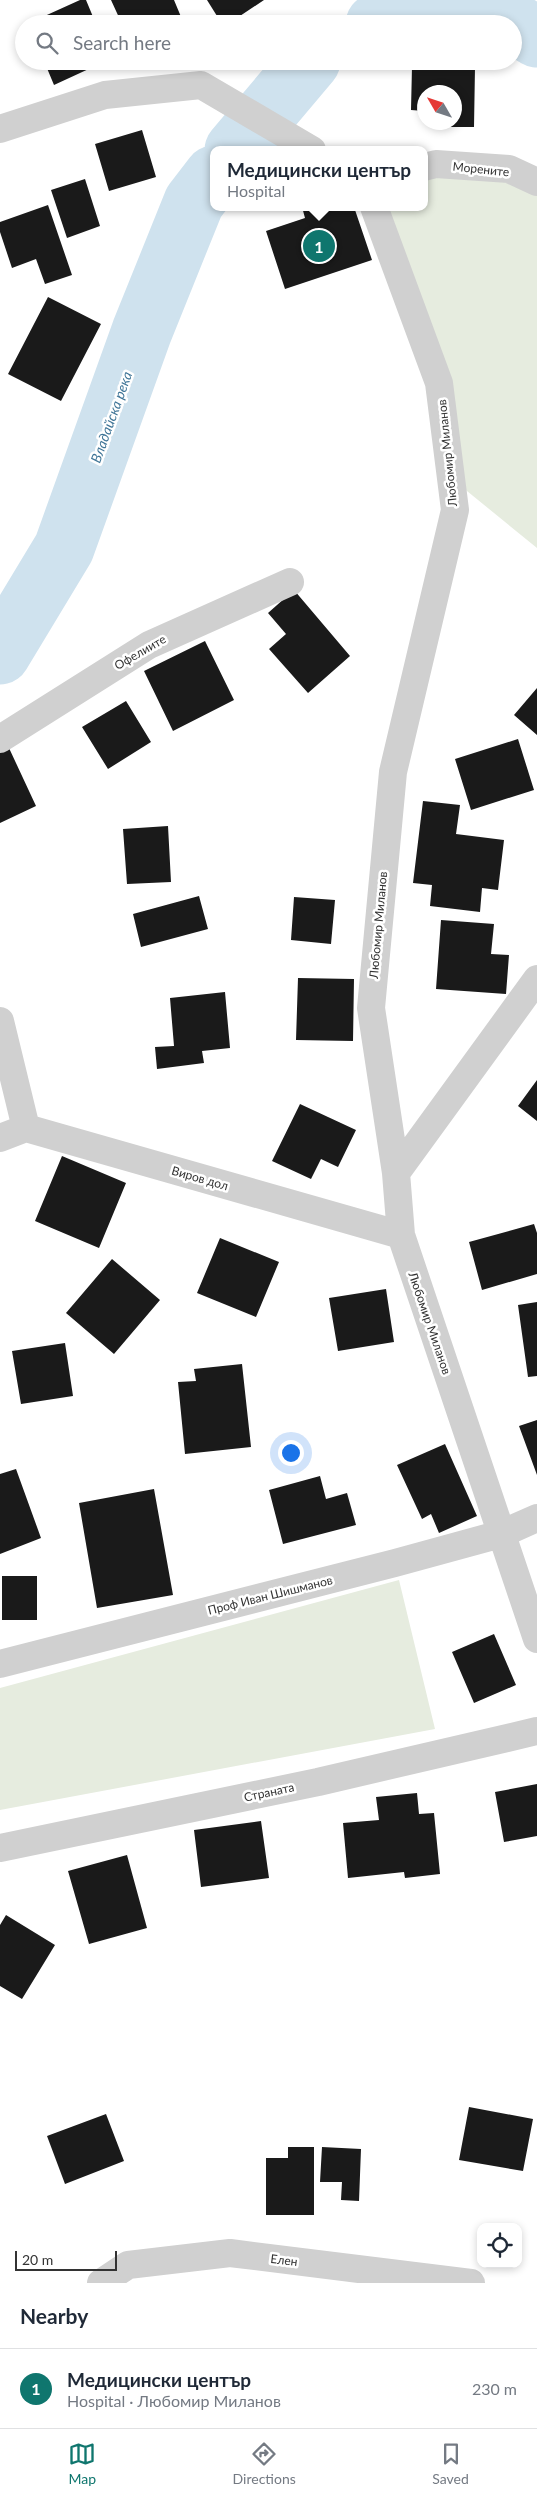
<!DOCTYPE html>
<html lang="en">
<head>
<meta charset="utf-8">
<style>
  :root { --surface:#fff; --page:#f2f2f3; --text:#1f2937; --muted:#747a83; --line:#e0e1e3; --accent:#0f766e }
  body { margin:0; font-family:Lato,sans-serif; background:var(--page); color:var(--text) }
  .controls { position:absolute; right:15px; bottom:15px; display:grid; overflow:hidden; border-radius:10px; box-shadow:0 2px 8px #0003 }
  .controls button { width:45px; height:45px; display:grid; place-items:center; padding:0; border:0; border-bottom:1px solid var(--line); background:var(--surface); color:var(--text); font:25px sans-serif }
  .compass { position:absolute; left:417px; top:85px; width:45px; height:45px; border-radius:50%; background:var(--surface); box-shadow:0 2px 8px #0003; rotate:309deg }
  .scale { position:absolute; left:15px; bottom:12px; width:102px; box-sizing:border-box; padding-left:5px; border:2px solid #333; border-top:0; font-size:14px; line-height:18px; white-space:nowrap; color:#333; -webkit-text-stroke:4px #fff; paint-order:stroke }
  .you { position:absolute; left:290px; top:1452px; width:18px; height:18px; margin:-12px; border:4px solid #fff; border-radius:50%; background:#1a73e8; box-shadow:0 0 0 8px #1a73e833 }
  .badge { display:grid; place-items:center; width:32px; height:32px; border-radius:50%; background:var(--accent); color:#fff; font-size:16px; font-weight:700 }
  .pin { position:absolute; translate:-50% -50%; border:2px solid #fff; box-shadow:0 1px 5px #0006 }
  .popup { position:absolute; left:210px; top:146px; width:218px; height:65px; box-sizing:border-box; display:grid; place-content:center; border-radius:10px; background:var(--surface); filter:drop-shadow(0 1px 4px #0005); font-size:16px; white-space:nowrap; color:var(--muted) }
  .popup b { font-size:19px; color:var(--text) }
  .popup::after { content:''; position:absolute; left:50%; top:100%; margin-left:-10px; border:10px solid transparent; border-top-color:var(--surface) }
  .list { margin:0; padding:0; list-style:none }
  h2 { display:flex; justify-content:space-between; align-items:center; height:65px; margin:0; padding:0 20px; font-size:21px }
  h2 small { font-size:16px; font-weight:400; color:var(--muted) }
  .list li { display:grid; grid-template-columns:32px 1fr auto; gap:15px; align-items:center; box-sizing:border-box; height:80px; padding:0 20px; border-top:1px solid var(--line) }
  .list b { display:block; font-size:19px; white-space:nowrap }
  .list p { margin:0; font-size:16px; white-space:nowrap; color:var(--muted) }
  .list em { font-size:16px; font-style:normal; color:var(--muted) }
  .icon { flex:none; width:28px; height:28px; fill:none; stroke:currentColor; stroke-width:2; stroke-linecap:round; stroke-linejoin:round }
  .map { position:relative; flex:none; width:537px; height:2283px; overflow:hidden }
  .search { position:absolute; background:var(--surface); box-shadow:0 2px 8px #0003; left:15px; right:15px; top:15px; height:55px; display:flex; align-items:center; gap:12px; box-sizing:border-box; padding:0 18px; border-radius:28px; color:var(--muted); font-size:19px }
  .sheet { height:145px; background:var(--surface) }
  nav { display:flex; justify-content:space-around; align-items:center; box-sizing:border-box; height:70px; border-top:1px solid var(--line); background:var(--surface); font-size:14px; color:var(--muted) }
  nav a { display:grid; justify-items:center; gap:2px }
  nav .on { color:var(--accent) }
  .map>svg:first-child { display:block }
  .green { fill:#e6ecdf }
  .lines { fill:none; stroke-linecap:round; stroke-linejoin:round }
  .river { stroke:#cfe2ee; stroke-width:61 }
  .building { fill:#1a1a1a }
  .minor { stroke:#d0d0d0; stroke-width:28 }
  .labels { text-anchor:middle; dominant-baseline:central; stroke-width:5; stroke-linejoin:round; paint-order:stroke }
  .street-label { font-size:12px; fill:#333; stroke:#fff }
  .water-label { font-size:14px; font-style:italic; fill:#3f7597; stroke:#fff }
</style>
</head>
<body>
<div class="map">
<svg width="537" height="2283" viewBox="0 0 537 2283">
  <rect width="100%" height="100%" fill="#fff"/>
  <path class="green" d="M 374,0 L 508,0 L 425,24 L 392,24 Z
    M 424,167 L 537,182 L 537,548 L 451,478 L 439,383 L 374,207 L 424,207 Z
    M 399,1580 L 435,1729 L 0,1810 L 0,1688 Z"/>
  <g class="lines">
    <path class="river" d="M 475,0 L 537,37
      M 376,24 L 412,4 L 450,0
      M 235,150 L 310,61
      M 0,654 L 64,548 L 142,331 L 194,202 L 214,176"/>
  </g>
  <path class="building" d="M 80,0 L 86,0 L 96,24 L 27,24 Z
    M 111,0 L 174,0 L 184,24 L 122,24 Z
    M 207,0 L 264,0 L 228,24 L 222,24 Z
    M 44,61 L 106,61 L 54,85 Z
    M 412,66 L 475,67 L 474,127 L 438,127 L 439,122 L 454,122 L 454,92 L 424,92 L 424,111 L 411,110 Z
    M 142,130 L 156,177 L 109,191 L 95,144 Z
    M 85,179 L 100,226 L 67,238 L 51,190 Z
    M 48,205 L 72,275 L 45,284 L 36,259 L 12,268 L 0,232 L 0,222 Z
    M 302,207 L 354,207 L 372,260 L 285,289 L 266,231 L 305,218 Z
    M 48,297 L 101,324 L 61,401 L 8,374 Z
    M 294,590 L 350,656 L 308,693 L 269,649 L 286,634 L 268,613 Z
    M 205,641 L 234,700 L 173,731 L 144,671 Z
    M 537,688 L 537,735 L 514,715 Z
    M 126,701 L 151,742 L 108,769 L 82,727 Z
    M 518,739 L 534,790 L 471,810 L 455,759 Z
    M 9,748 L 36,806 L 0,823 L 0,752 Z
    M 423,801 L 460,805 L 456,834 L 504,840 L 498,890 L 482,888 L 480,912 L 430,906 L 432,885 L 413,883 Z
    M 168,826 L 171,882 L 127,884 L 123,829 Z
    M 199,896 L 208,929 L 141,947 L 133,914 Z
    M 294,897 L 335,900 L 331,944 L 291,940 Z
    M 441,920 L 494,924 L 491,954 L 509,955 L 506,994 L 436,989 Z
    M 298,978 L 354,979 L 353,1041 L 296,1040 Z
    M 225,992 L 230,1048 L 202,1051 L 204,1063 L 157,1069 L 155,1047 L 174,1046 L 170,998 Z
    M 537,1080 L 537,1121 L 518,1106 Z
    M 300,1104 L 356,1130 L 338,1167 L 321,1159 L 311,1179 L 272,1161 Z
    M 62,1156 L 126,1183 L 99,1248 L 35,1221 Z
    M 534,1224 L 537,1233 L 537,1274 L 482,1290 L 469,1242 Z
    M 220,1238 L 279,1262 L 256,1317 L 197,1293 Z
    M 112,1259 L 160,1300 L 114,1354 L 66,1313 Z
    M 386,1289 L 394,1342 L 338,1351 L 329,1298 Z
    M 537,1302 L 537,1376 L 528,1377 L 518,1305 Z
    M 65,1343 L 73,1396 L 21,1404 L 12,1351 Z
    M 242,1364 L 251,1447 L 185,1454 L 178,1382 L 196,1381 L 194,1369 Z
    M 537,1420 L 537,1475 L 519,1426 Z
    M 445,1444 L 477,1516 L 439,1533 L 431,1514 L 422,1519 L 397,1465 Z
    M 16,1469 L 41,1538 L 0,1554 L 0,1474 Z
    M 320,1476 L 326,1499 L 347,1493 L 356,1525 L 283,1544 L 269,1490 Z
    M 154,1489 L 173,1595 L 97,1608 L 79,1503 Z
    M 2,1576 L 37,1576 L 37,1620 L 2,1620 Z
    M 494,1634 L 516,1685 L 474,1703 L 452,1652 Z
    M 537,1784 L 537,1836 L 504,1842 L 495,1792 Z
    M 417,1793 L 419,1814 L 434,1813 L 440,1874 L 405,1878 L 404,1872 L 348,1878 L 343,1823 L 379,1820 L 376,1797 Z
    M 261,1821 L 269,1878 L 201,1887 L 194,1830 Z
    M 127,1855 L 147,1928 L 89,1944 L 68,1871 Z
    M 6,1915 L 55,1945 L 22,1999 L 0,1986 L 0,1925 Z
    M 469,2107 L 533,2119 L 523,2171 L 459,2160 Z
    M 106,2114 L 124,2161 L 65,2184 L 47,2136 Z
    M 288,2147 L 314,2147 L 314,2215 L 266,2215 L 266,2158 L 288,2158 Z
    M 322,2147 L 361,2149 L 359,2201 L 341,2200 L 342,2182 L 320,2182 Z"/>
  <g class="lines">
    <path class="minor" d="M 0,129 L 105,95 L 201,85 L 312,150
      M 424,167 L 436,164 L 509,169 L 537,182
      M 374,207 L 439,383 L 455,510 L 393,772 L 371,1008 L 396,1173 L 401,1235 L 537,1639
      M 0,739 L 149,645 L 290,582
      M 0,1021 L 26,1128
      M 0,1138 L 26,1128 L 401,1235
      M 396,1173 L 537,979
      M 0,1664 L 395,1563 L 501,1534 L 537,1518
      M 0,1848 L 318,1782 L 537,1731
      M 101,2283 L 128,2265 L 230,2253 L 471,2283"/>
  </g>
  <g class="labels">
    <g class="street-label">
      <text transform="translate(481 169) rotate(6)">Морените</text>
      <text transform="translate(447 453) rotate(-96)">Любомир Миланов</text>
      <text transform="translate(140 652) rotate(-30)">Офелиите</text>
      <text transform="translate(378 925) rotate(-85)">Любомир Миланов</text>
      <text transform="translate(200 1178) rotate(16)">Виров дол</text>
      <text transform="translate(430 1323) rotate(71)">Любомир Миланов</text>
      <text transform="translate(270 1595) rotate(-14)">Проф Иван Шишманов</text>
      <text transform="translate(269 1792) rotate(-12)">Страната</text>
      <text transform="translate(284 2260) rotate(7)">Елен</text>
    </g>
    <g class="water-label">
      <text transform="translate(111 417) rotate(-70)">Владайска река</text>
    </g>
  </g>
</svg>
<div class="controls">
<button><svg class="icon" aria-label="locate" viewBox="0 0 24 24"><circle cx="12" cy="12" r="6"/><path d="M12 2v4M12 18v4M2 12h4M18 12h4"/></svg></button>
</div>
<svg class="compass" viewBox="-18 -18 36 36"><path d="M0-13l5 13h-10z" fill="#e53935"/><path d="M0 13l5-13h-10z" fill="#747a83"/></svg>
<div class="scale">20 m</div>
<div class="you"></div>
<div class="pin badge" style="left:319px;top:246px">1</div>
<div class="popup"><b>Медицински център</b>Hospital</div>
<div class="search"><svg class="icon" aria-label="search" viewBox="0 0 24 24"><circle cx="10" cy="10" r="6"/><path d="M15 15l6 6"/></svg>Search here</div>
</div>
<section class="sheet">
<h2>Nearby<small></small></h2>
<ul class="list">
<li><span class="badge">1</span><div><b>Медицински център</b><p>Hospital · Любомир Миланов</p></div><em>230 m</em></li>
</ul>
</section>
<nav>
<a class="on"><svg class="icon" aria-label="map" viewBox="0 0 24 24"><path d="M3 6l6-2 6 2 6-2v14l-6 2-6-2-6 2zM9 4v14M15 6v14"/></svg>Map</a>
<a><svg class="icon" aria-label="directions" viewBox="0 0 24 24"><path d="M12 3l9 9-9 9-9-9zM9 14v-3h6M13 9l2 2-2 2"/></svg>Directions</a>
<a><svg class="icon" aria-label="saved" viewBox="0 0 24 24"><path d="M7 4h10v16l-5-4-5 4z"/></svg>Saved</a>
</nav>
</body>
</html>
